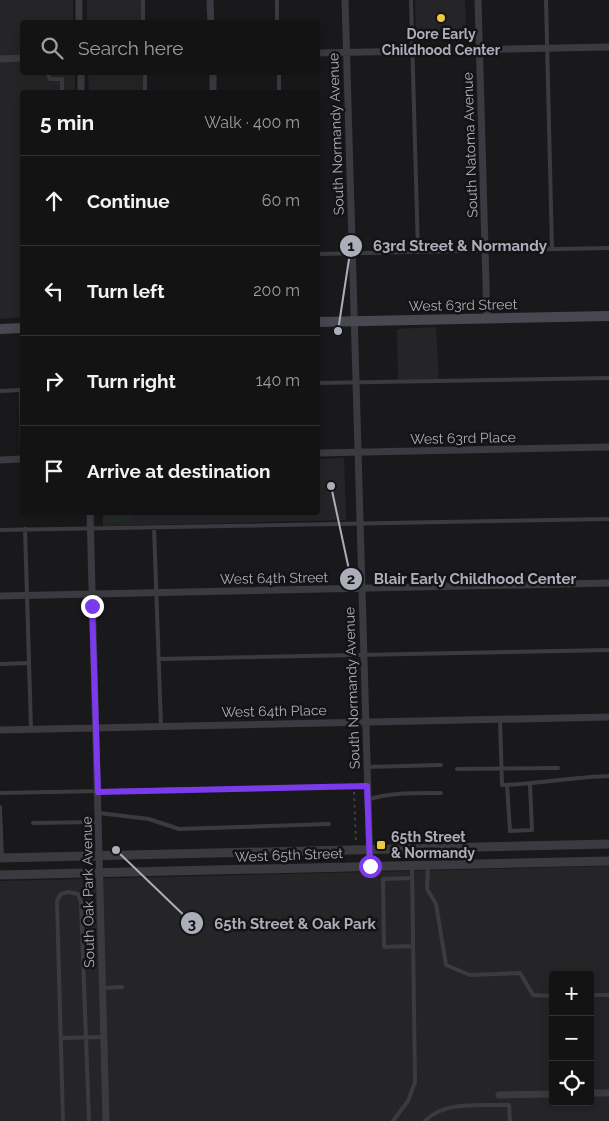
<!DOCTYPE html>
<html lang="en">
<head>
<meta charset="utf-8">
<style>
  :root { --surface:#131314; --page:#202022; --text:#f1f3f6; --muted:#9d9ea0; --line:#323234 }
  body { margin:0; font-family:Raleway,sans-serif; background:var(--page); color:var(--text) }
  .controls { position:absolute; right:15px; bottom:15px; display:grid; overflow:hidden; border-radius:5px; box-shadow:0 2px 12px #0003 }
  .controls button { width:45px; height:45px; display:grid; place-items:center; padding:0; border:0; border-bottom:1px solid var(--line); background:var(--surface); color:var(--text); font:25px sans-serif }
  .stop { position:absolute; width:15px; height:15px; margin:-11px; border:4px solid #7c3aed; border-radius:50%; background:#fff }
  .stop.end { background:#7c3aed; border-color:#fff; box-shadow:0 1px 5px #0008 }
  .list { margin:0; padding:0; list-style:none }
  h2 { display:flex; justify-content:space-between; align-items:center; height:65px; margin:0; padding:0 20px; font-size:21px }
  h2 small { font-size:16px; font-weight:400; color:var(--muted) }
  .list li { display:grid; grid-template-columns:32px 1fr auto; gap:15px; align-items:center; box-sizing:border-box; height:90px; padding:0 20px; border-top:1px solid var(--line) }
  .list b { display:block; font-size:19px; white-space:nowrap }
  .list em { font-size:16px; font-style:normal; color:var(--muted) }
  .icon { flex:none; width:28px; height:28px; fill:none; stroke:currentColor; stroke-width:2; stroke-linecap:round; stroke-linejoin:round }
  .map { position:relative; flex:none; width:609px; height:1121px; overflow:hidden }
  .search { position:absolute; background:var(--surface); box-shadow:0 2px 12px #0003; left:20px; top:20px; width:300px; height:55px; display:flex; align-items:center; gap:12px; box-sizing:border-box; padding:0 18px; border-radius:5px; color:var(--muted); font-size:19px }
  .panel { position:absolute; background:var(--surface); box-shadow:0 2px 12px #0003; left:20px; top:90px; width:300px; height:425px; border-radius:5px }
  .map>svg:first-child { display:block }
  .built { fill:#252528; fill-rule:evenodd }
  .green { fill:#232b25 }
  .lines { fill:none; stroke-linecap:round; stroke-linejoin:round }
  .path { stroke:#404147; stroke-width:2; stroke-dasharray:2.5 4; stroke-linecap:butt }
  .service { stroke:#3a3a40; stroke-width:4 }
  .minor { stroke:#3a3a40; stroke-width:7 }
  .tertiary { stroke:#3a3a40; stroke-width:9 }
  .secondary { stroke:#484950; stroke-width:10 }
  .route { stroke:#7c3aed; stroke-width:6 }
  .poi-dot { fill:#edc93f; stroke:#141416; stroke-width:2 }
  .labels { text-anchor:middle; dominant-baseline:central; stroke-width:5; stroke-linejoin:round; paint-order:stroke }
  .poi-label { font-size:14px; font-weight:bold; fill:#acaeba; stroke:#141416 }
  .street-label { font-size:14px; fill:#acaeba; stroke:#141416 }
  .leader { fill:none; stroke:#acaeba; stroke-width:2 }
  .callout-dot { fill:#acaeba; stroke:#141416; stroke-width:2 }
  .mark-label { font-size:15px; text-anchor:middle; font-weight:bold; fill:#111 }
  .callout-label { font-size:15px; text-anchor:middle; font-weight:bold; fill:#acaeba; stroke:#141416; stroke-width:5; stroke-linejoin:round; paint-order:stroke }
</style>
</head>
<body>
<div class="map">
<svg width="609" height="1121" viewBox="0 0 609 1121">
  <rect width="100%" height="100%" fill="#19191b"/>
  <path class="built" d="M 0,0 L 73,0 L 73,22 L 22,22 L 22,72 L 75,73 L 75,92 L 22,92 L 22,317 L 0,319 Z
    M 87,0 L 141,0 L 141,22 L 87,22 Z
    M 415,0 L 465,0 L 466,35 L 416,36 Z
    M 88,73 L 143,73 L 143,92 L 89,92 Z
    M 436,327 L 439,380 L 398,381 L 397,329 Z
    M 344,458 L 346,520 L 103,526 L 103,513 L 318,512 L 318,459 Z
    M 609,866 L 609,1121 L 0,1121 L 0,881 ZM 553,975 L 590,975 L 590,1102 L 553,1102 Z"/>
  <path class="green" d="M 103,513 L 130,513 L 131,522 L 103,523 Z"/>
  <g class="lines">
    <path class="path" d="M 354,792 L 356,842"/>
    <path class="service" d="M 143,0 L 143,22
      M 277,0 L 277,22
      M 411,0 L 418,252
      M 546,0 L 552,249
      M 47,72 L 50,79 L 62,79 L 62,92
      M 145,72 L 145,92
      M 279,72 L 279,92
      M 318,254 L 609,248
      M 318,383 L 609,378
      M 21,390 L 22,459
      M 0,391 L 22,390
      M 154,527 L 161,726
      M 25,529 L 31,729
      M 0,530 L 609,519
      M 159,659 L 609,650
      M 0,664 L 29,663
      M 500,719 L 502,785 C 538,784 573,777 609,776
      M 366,767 L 441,765
      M 457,769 L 558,768
      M 507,785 L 510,831 L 532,830 L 530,785
      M 0,793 L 367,786
      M 367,800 C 391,792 416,793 441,793
      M 0,807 L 2,858
      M 99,813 L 149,819 L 179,829 L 329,824
      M 33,823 L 99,822
      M 428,865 L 427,889 L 436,904 L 446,965 L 470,975 L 520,973 L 533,995 L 553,996
      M 412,878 L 383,879 L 384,947 L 413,946
      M 103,988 L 122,987
      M 590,995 L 609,995
      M 61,1038 L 104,1037
      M 63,1121 L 57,901 L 61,894 L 68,892 L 78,894 L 81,902 L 89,1121
      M 393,1121 L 408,1101 L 415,1082 L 412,865
      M 425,1121 C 445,1100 482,1106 509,1105 L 510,1121"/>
    <path class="minor" d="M 79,0 L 79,22
      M 210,0 L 211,22
      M 345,0 L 370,866
      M 478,0 L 487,319
      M 318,53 L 609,47
      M 0,59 L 22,58
      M 81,72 L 81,92
      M 213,72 L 213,92
      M 318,453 L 609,447
      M 0,460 L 22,459
      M 90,512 L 106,1121
      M 0,596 L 609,583
      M 0,730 L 609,717
      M 590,1093 L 609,1093
      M 499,1095 L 553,1094"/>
    <path class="tertiary" d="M 0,858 L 609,844
      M 0,875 L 609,861"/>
    <path class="secondary" d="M 318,322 L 609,316
      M 0,329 L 22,328"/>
  </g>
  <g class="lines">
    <path class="route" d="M 92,606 L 98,792 L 367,786 L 370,866"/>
  </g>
  <g class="poi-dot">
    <circle cx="441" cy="18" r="5"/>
    <rect x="376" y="840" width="10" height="10" rx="2.5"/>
  </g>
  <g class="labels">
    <g class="poi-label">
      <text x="441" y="34">Dore Early<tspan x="441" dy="16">Childhood Center</tspan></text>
      <text x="391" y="837" text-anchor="start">65th Street<tspan x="391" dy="16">&amp; Normandy</tspan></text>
    </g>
    <g class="street-label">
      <text transform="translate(336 134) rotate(-92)">South Normandy Avenue</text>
      <text transform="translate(470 145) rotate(-92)">South Natoma Avenue</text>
      <text transform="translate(463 305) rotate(-1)">West 63rd Street</text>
      <text transform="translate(463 438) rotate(-1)">West 63rd Place</text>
      <text transform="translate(274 578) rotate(-1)">West 64th Street</text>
      <text transform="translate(352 688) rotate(-92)">South Normandy Avenue</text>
      <text transform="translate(274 711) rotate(-1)">West 64th Place</text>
      <text transform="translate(289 855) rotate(-2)">West 65th Street</text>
      <text transform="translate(88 892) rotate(-91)">South Oak Park Avenue</text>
    </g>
  </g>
  <path class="leader" d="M338 331L351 246M331 486L351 579M116 850L192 923"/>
  <g class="callout-dot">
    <circle cx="338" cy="331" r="5"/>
    <circle cx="331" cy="486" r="5"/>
    <circle cx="116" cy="850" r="5"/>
    <circle cx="351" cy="246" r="12"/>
    <circle cx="351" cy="579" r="12"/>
    <circle cx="192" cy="923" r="12"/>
  </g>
  <g class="mark-label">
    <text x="351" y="251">1</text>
    <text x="351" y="584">2</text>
    <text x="192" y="929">3</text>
  </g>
  <g class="callout-label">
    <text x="460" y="251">63rd Street &amp; Normandy</text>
    <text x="475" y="584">Blair Early Childhood Center</text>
    <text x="295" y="929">65th Street &amp; Oak Park</text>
  </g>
</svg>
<div class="controls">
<button>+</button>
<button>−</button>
<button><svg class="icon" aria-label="locate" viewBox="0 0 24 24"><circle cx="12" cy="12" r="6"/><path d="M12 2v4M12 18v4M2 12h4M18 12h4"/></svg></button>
</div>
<div class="stop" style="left:370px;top:866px"></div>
<div class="stop end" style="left:92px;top:606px"></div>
<div class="search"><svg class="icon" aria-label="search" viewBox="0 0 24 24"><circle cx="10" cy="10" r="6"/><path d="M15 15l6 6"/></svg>Search here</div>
<section class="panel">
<h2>5 min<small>Walk · 400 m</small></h2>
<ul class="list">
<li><svg class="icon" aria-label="ahead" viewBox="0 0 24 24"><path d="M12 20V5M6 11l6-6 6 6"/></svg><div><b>Continue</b></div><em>60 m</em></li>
<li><svg class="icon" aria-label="left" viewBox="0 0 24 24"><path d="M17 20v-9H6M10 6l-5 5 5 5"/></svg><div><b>Turn left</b></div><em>200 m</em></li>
<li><svg class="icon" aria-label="right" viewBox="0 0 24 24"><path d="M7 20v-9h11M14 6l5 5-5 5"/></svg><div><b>Turn right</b></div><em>140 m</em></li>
<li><svg class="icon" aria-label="arrive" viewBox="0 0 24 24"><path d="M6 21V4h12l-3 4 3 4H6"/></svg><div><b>Arrive at destination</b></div></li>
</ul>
</section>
</div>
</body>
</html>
